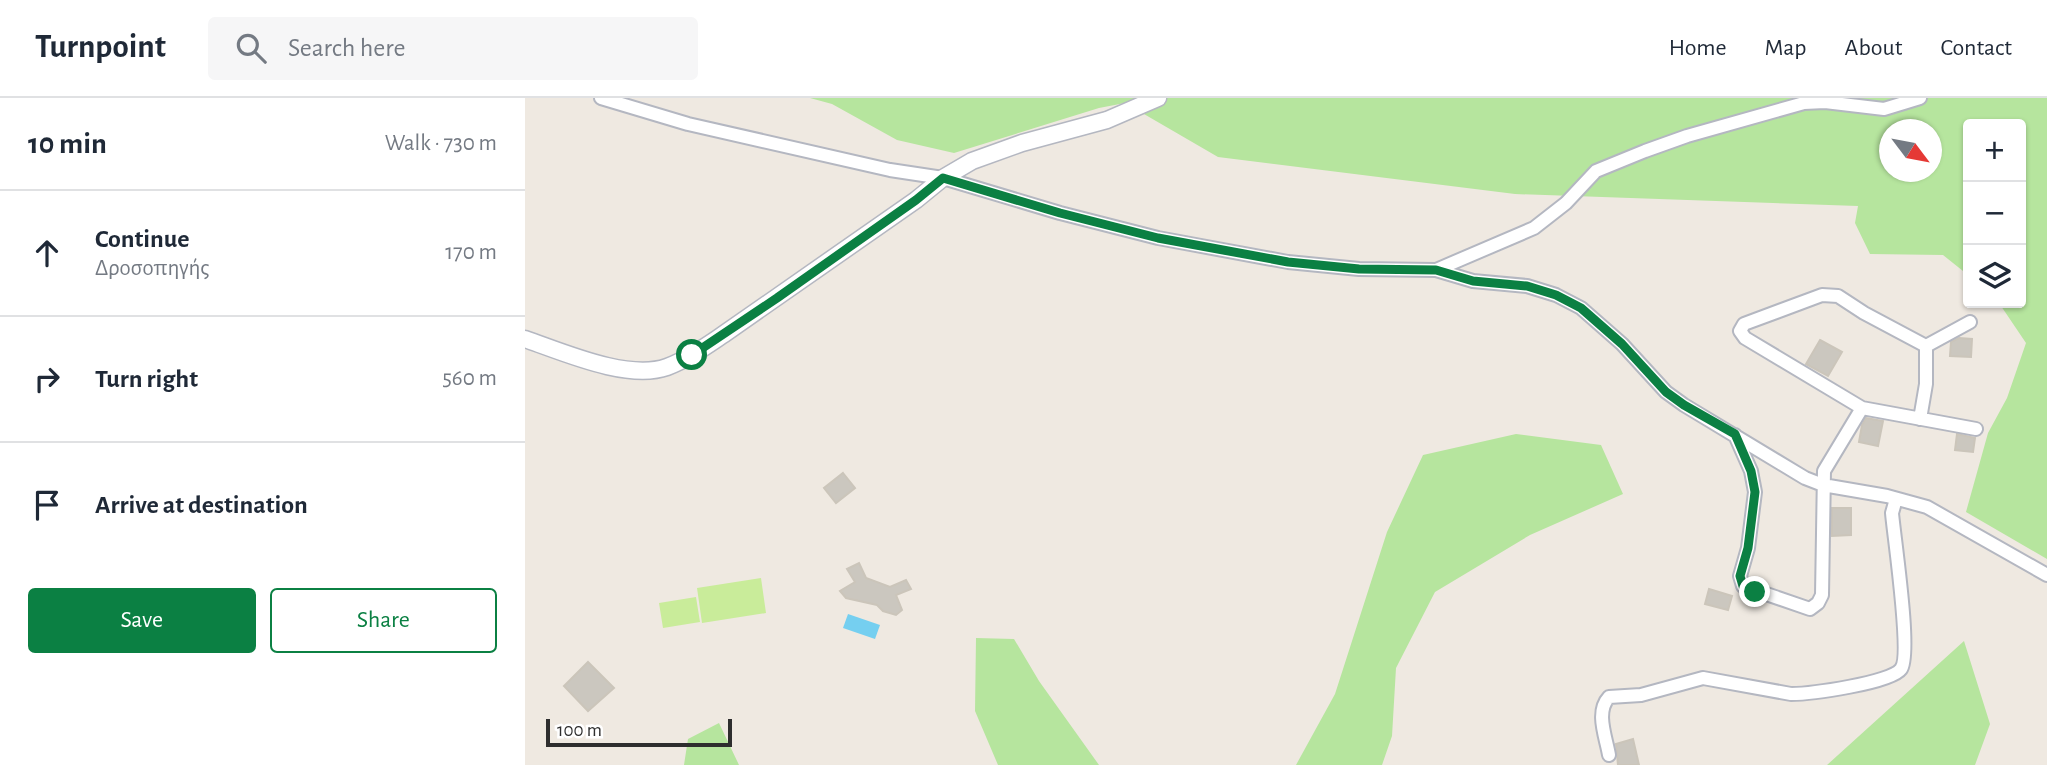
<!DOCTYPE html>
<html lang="en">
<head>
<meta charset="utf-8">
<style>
  :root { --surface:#fff; --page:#f6f6f7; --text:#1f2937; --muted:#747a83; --line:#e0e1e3; --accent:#0b8043 }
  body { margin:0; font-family:"Alegreya Sans",sans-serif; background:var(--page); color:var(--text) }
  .controls { position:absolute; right:21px; top:21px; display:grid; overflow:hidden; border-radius:7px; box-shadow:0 2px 5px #0004 }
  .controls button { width:63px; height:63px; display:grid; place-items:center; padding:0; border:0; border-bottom:2px solid var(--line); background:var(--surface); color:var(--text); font:35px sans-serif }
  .compass { position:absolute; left:1354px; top:21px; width:63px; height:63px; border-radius:50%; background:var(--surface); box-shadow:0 2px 5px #0004; rotate:122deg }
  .scale { position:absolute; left:21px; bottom:18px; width:186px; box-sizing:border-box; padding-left:7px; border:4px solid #2e2e2e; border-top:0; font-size:19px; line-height:24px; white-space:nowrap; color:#2e2e2e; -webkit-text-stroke:5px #fff; paint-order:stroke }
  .stop { position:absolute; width:21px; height:21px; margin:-16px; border:5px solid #0b8043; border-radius:50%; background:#fff }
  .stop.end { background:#0b8043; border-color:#fff; box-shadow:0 2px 7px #0008 }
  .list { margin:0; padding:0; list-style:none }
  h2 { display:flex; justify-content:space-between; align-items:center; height:91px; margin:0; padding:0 28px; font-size:30px }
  h2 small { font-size:23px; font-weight:400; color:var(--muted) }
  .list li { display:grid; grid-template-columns:46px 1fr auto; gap:21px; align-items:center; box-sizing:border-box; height:126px; padding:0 28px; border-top:2px solid var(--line) }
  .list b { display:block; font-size:26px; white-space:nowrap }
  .list p { margin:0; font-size:23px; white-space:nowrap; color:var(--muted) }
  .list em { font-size:23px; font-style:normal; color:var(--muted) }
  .actions { display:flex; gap:14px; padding:21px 28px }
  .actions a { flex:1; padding:16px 0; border:2px solid var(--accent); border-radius:7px; text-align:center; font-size:24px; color:var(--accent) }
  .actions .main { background:var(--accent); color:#fff }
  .icon { flex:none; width:38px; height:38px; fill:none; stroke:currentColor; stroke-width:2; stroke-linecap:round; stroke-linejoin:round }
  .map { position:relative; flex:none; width:1522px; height:667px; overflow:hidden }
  header { display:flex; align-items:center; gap:42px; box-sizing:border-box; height:98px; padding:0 35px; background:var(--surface); border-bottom:2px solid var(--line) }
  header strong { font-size:33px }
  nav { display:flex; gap:38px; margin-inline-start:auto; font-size:24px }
  .search { width:490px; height:63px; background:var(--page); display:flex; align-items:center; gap:18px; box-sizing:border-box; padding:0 24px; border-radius:7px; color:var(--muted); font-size:26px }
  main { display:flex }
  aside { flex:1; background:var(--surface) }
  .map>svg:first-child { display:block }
  .green { fill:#b6e59e; fill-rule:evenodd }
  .pitch { fill:#c9ec9a }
  .water { fill:#75cff0 }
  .building { fill:#cbc7bf; stroke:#cbc5ba; stroke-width:2 }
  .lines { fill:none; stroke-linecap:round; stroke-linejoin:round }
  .minor-casing { stroke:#b4b7c1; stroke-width:16 }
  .tertiary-casing { stroke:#b4b7c1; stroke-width:19 }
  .minor { stroke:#fff; stroke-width:12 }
  .tertiary { stroke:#fff; stroke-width:16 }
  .route { stroke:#0b8043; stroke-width:9 }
</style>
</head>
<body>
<header>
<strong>Turnpoint</strong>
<div class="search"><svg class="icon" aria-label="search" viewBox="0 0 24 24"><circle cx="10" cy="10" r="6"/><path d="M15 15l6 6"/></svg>Search here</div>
<nav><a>Home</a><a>Map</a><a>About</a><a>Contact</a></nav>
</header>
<main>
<aside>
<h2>10 min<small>Walk · 730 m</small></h2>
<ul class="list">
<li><svg class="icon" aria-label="ahead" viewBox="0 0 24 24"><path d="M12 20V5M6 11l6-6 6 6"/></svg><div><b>Continue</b><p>Δροσοπηγής</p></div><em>170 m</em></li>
<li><svg class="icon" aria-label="right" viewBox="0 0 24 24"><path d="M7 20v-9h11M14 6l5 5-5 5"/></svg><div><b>Turn right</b></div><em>560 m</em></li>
<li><svg class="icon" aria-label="arrive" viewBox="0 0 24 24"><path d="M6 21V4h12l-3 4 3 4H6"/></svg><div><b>Arrive at destination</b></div></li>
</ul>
<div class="actions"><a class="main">Save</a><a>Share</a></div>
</aside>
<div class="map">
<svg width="1522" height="667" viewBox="0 0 1522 667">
  <rect width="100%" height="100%" fill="#efe9e1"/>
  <path class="green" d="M 285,0 L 1522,0 L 1522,461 L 1441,414 L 1463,335 L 1482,300 L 1501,245 L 1474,205 L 1496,205 L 1496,26 L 1443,26 L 1443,177 L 1418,157 L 1345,156 L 1330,125 L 1333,108 L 990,96 L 693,59 L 600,5 L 574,10 L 429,55 L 372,42 L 307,6 ZM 1364,32 L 1406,32 L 1406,74 L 1364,74 Z
    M 991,336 L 1076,347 L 1098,396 L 1005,437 L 910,494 L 871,570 L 867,638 L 857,667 L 771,667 L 810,596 L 862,434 L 898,357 Z
    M 451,540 L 489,541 L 514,583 L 574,667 L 473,667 L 450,613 Z
    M 1439,543 L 1465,626 L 1450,667 L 1302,667 Z
    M 194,625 L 214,667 L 159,667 L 163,641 Z"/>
  <path class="pitch" d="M 236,480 L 241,515 L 177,525 L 172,490 Z
    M 171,499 L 175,524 L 138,530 L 134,505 Z"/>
  <path class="water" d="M 323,516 L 355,527 L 350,541 L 318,530 Z"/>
  <path class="building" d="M 1434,240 L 1447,241 L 1446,259 L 1425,258 L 1426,244 Z
    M 1295,242 L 1317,254 L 1303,278 L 1281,266 Z
    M 1341,320 L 1358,323 L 1353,348 L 1334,344 L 1337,327 Z
    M 1432,336 L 1450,340 L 1448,354 L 1430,352 Z
    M 318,375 L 330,390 L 311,405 L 299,390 Z
    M 1307,410 L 1326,410 L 1326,437 L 1307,438 Z
    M 334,465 L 341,480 L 365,489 L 381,482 L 386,491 L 371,497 L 377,512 L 371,517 L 358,513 L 352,507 L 321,500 L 315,493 L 330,484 L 322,471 Z
    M 1184,491 L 1207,498 L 1203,512 L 1180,506 Z
    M 63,564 L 89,590 L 63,613 L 39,588 Z
    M 1108,641 L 1114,667 L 1093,667 L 1091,646 Z"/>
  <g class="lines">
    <defs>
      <path id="minor" d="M 76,0 L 163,26 L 365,72 L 418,80 L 535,115 L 633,140 L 763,164 L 834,171 L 911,172 L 948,183 L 1002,188 L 1031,197 L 1056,210 L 1097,246 L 1141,294 L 1159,307 L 1280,380 L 1298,387 L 1362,398 L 1402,409 L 1522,477
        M 911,172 L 1009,130 L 1041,105 L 1071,73 L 1120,53 L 1162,38 L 1279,5 L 1300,4 L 1359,11 L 1395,0
        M 1401,248 L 1339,215 L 1313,198 L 1297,197 L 1219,226 L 1215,233 L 1220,240 L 1337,310 L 1451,331
        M 1395,321 L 1401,286 L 1401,248 L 1445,224
        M 1210,337 L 1226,373 L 1230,394 L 1223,450 L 1215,478 L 1218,488 L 1285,511 L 1293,505 L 1297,497 L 1299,373 L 1337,310
        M 1084,657 C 1081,639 1070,614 1084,599 L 1116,597 L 1178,580 L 1266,596 C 1285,596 1366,585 1376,571 C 1387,557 1369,439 1367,415 L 1371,401"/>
      <path id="tertiary" d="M 0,241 C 38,254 103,283 142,269 C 163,261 181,248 199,236 L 391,102 L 418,80 L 447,63 L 497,45 L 582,22 L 633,0"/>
    </defs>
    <use href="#minor" class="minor-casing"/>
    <use href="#tertiary" class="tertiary-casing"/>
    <use href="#minor" class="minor"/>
    <use href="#tertiary" class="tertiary"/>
  </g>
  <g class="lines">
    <path class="route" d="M 167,257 L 252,200 L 391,102 L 418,80 L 535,115 L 633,140 L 763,164 L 834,171 L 911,172 L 948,183 L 1002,188 L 1031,197 L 1056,210 L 1097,246 L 1141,294 L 1159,307 L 1210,336 L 1226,373 L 1230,394 L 1223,450 L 1215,478 L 1218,488 L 1230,494"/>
  </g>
</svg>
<div class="controls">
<button>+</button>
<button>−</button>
<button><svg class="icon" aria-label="layers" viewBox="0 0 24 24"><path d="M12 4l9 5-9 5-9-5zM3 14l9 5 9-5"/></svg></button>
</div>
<svg class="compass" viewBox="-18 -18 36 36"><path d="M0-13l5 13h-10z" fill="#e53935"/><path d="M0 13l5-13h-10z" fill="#747a83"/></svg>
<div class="scale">100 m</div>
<div class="stop" style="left:167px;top:257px"></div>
<div class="stop end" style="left:1230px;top:494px"></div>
</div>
</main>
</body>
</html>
